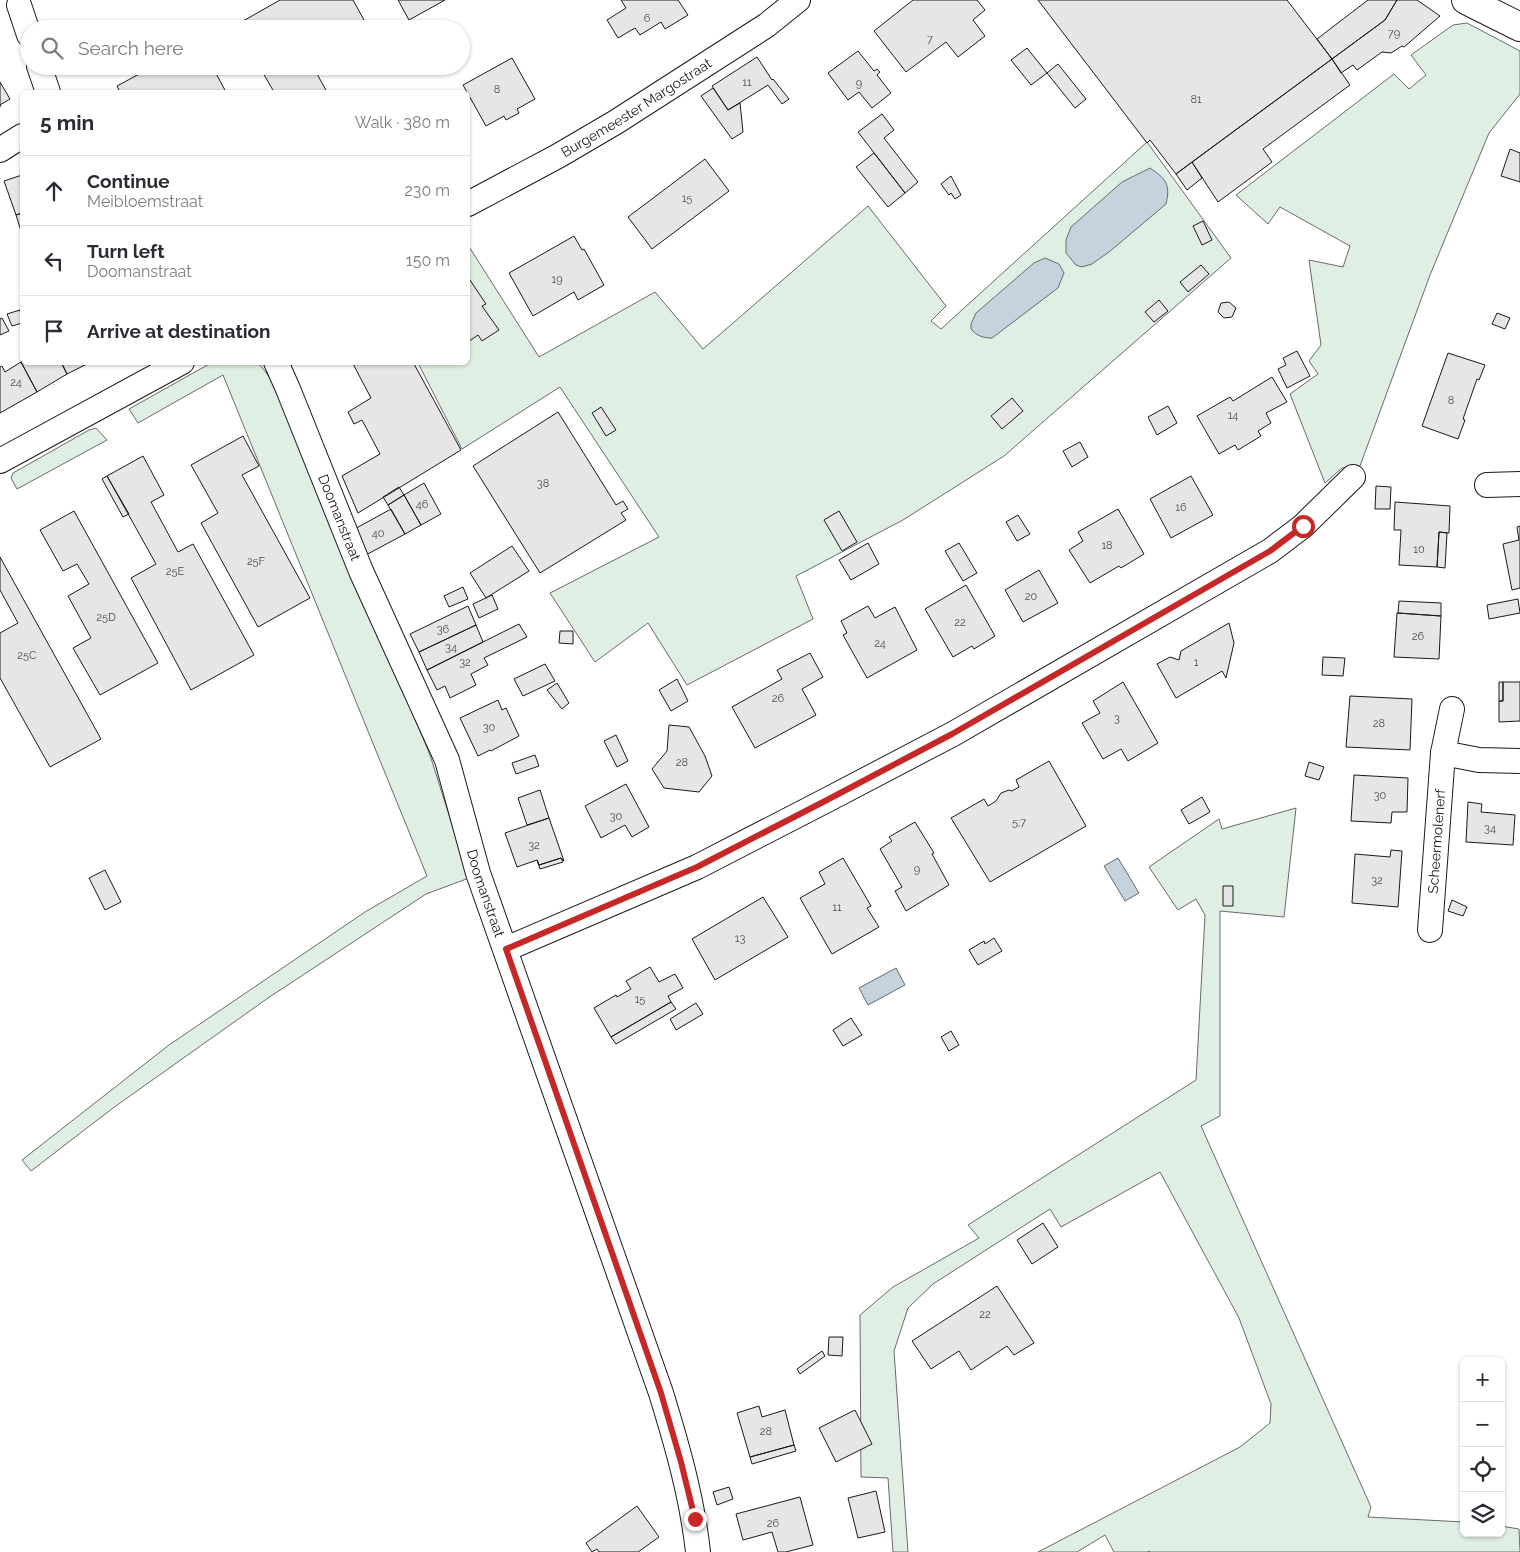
<!DOCTYPE html>
<html lang="en">
<head>
<meta charset="utf-8">
<style>
  :root { --surface:#fff; --page:#f7f7f7; --text:#2b2b33; --muted:#7c7c81; --line:#e1e1e2 }
  body { margin:0; font-family:Raleway,sans-serif; background:var(--page); color:var(--text) }
  .controls { position:absolute; right:15px; bottom:15px; display:grid; overflow:hidden; border-radius:8px; box-shadow:0 1px 4px #0004 }
  .controls button { width:45px; height:45px; display:grid; place-items:center; padding:0; border:0; border-bottom:1px solid var(--line); background:var(--surface); color:var(--text); font:25px sans-serif }
  .stop { position:absolute; width:15px; height:15px; margin:-11px; border:4px solid #c62828; border-radius:50%; background:#fff }
  .stop.end { background:#c62828; border-color:#fff; box-shadow:0 1px 5px #0008 }
  .list { margin:0; padding:0; list-style:none }
  h2 { display:flex; justify-content:space-between; align-items:center; height:65px; margin:0; padding:0 20px; font-size:21px }
  h2 small { font-size:16px; font-weight:400; color:var(--muted) }
  .list li { display:grid; grid-template-columns:32px 1fr auto; gap:15px; align-items:center; box-sizing:border-box; height:70px; padding:0 20px; border-top:1px solid var(--line) }
  .list b { display:block; font-size:19px; white-space:nowrap }
  .list p { margin:0; font-size:16px; white-space:nowrap; color:var(--muted) }
  .list em { font-size:16px; font-style:normal; color:var(--muted) }
  .icon { flex:none; width:28px; height:28px; fill:none; stroke:currentColor; stroke-width:2; stroke-linecap:round; stroke-linejoin:round }
  .map { position:relative; flex:none; width:1520px; height:1552px; overflow:hidden }
  .search { position:absolute; background:var(--surface); box-shadow:0 1px 4px #0004; left:20px; top:20px; width:450px; height:55px; display:flex; align-items:center; gap:12px; box-sizing:border-box; padding:0 18px; border-radius:28px; color:var(--muted); font-size:19px }
  .panel { position:absolute; background:var(--surface); box-shadow:0 1px 4px #0004; left:20px; top:90px; width:450px; height:275px; border-radius:8px }
  .map>svg:first-child { display:block }
  .green { fill:#e0efe3; stroke:#6a6a6a }
  .water { fill:#c6d2dc; stroke:#6a6a6a }
  .building { fill:#e6e6e6; stroke:#1a1a1a }
  .lines { fill:none; stroke-linecap:round; stroke-linejoin:round }
  .street-casing { stroke:#1a1a1a; stroke-width:26 }
  .secondary-casing { stroke:#1a1a1a; stroke-width:30 }
  .street { stroke:#fff; stroke-width:24 }
  .secondary { stroke:#fff; stroke-width:28 }
  .route { stroke:#c62828; stroke-width:6 }
  .labels { text-anchor:middle; dominant-baseline:central; stroke-width:4; stroke-linejoin:round; paint-order:stroke }
  .number-label { font-size:11px; fill:#4d4d4d }
  .street-label { font-size:14px; fill:#1a1a1a; stroke:#fff }
</style>
</head>
<body>
<div class="map">
<svg width="1520" height="1552" viewBox="0 0 1520 1552">
  <rect width="100%" height="100%" fill="#fff"/>
  <path class="green" d="M 1467,23 L 1520,51 L 1520,94 L 1489,133 L 1430,275 L 1360,466 L 1342,468 L 1325,483 L 1290,394 L 1318,374 L 1309,361 L 1321,345 L 1309,260 L 1343,267 L 1350,246 L 1280,207 L 1268,224 L 1236,195 L 1394,74 L 1409,89 L 1426,75 L 1411,55 L 1453,25 Z
    M 1147,142 L 1231,258 L 1004,456 L 903,520 L 796,576 L 813,619 L 687,685 L 648,623 L 595,662 L 550,593 L 659,537 L 560,387 L 462,449 L 418,363 L 468,362 L 468,245 L 539,357 L 655,292 L 703,349 L 868,206 L 946,306 L 931,321 L 941,329 Z
    M 211,363 L 257,363 L 261,366 L 276,386 L 430,755 L 469,878 L 426,894 L 268,998 L 113,1108 L 31,1171 L 22,1160 L 169,1045 L 365,912 L 427,876 L 223,375 L 138,423 L 129,409 Z
    M 96,428 L 107,440 L 17,489 L 11,478 L 13,473 L 89,430 Z
    M 1296,808 L 1284,917 L 1220,911 L 1220,1116 L 1201,1126 L 1371,1507 L 1368,1517 L 1464,1522 L 1464,1533 L 1501,1533 L 1501,1526 L 1519,1529 L 1520,1552 L 1150,1552 L 1149,1551 L 1147,1552 L 1114,1552 L 1105,1535 L 1077,1552 L 1038,1552 L 1240,1447 L 1270,1423 L 1271,1404 L 1239,1318 L 1160,1172 L 1061,1227 L 1050,1209 L 933,1284 L 908,1308 L 894,1351 L 908,1552 L 893,1552 L 888,1478 L 861,1477 L 860,1315 L 893,1287 L 979,1238 L 968,1225 L 1196,1080 L 1205,915 L 1196,899 L 1178,910 L 1149,867 L 1219,819 L 1222,829 Z"/>
  <path class="water" d="M 1150,168 C 1165,178 1171,184 1166,204 L 1109,252 L 1092,264 L 1082,267 L 1076,265 L 1066,253 L 1066,240 L 1071,227 L 1122,182 Z
    M 1045,258 L 1059,264 L 1064,273 L 1058,288 L 992,338 C 983,338 977,336 971,329 L 971,324 L 976,313 L 1034,263 Z
    M 1118,858 L 1139,893 L 1125,901 L 1104,866 Z
    M 896,968 L 905,985 L 868,1005 L 859,988 Z"/>
  <path class="building" d="M 280,0 L 353,0 L 369,29 L 238,29 L 236,25 Z
    M 398,0 L 445,0 L 409,20 Z
    M 621,0 L 678,0 L 688,15 L 665,29 L 661,22 L 640,35 L 635,28 L 618,38 L 607,20 L 626,8 Z
    M 913,0 L 977,0 L 985,10 L 973,20 L 985,36 L 958,57 L 946,42 L 906,72 L 874,31 Z
    M 1038,0 L 1287,0 L 1332,59 L 1176,174 L 1150,140 L 1147,143 Z
    M 1368,0 L 1397,0 L 1385,20 L 1332,59 L 1317,39 Z
    M 1397,0 L 1417,0 L 1440,16 L 1404,47 L 1402,46 L 1391,53 L 1382,52 L 1357,70 L 1353,65 L 1341,73 L 1332,59 L 1385,20 Z
    M 1027,48 L 1047,73 L 1031,85 L 1011,60 Z
    M 858,51 L 874,71 L 877,69 L 880,72 L 877,75 L 891,93 L 872,108 L 859,92 L 848,100 L 828,73 Z
    M 757,57 L 772,80 L 773,79 L 789,99 L 782,104 L 768,85 L 728,110 L 712,86 Z
    M 512,58 L 535,99 L 517,109 L 519,113 L 506,120 L 504,116 L 486,126 L 463,85 Z
    M 1332,59 L 1350,85 L 1263,149 L 1272,162 L 1218,202 L 1192,162 Z
    M 1058,64 L 1086,99 L 1075,108 L 1047,73 Z
    M 154,66 L 212,66 L 226,92 L 120,92 L 117,86 Z
    M 259,66 L 326,66 L 316,72 L 327,92 L 274,92 Z
    M 0,82 L 10,99 L 0,105 L 0,107 Z
    M 713,88 L 728,110 L 740,103 L 743,132 L 732,139 L 701,96 Z
    M 882,114 L 894,130 L 884,138 L 918,182 L 905,193 L 858,132 Z
    M 1510,149 L 1520,153 L 1520,182 L 1501,176 Z
    M 874,153 L 905,193 L 888,207 L 856,167 Z
    M 705,159 L 729,191 L 652,249 L 628,217 Z
    M 1192,162 L 1202,178 L 1187,190 L 1176,174 Z
    M 22,175 L 22,213 L 16,215 L 4,181 Z
    M 951,176 L 961,195 L 955,199 L 951,193 L 949,195 L 941,184 Z
    M 22,213 L 22,234 L 16,215 Z
    M 1203,221 L 1212,240 L 1202,245 L 1193,226 Z
    M 574,236 L 582,250 L 584,249 L 604,285 L 578,300 L 574,292 L 533,316 L 509,273 Z
    M 1201,265 L 1209,274 L 1188,292 L 1180,282 Z
    M 468,277 L 486,304 L 482,306 L 499,330 L 482,341 L 478,335 L 468,342 Z
    M 1159,300 L 1168,311 L 1154,322 L 1145,312 Z
    M 1229,302 L 1236,308 L 1232,317 L 1224,318 L 1218,312 L 1221,303 Z
    M 20,310 L 22,323 L 12,326 L 7,314 Z
    M 1497,313 L 1510,318 L 1505,329 L 1492,324 Z
    M 2,318 L 9,331 L 0,335 L 0,319 Z
    M 1297,351 L 1310,376 L 1287,388 L 1278,369 L 1286,365 L 1283,358 Z
    M 1448,353 L 1485,365 L 1479,380 L 1477,379 L 1463,419 L 1465,420 L 1458,439 L 1422,426 Z
    M 22,361 L 61,362 L 67,374 L 37,392 L 21,362 Z
    M 21,362 L 37,392 L 0,413 L 0,367 L 2,366 L 5,372 Z
    M 61,362 L 91,362 L 67,374 Z
    M 352,362 L 413,362 L 461,450 L 358,513 L 342,476 L 380,454 L 362,420 L 354,424 L 348,412 L 371,398 Z
    M 1272,377 L 1287,402 L 1266,413 L 1271,423 L 1258,431 L 1261,436 L 1238,450 L 1235,445 L 1219,454 L 1197,416 L 1230,397 L 1233,401 Z
    M 1012,398 L 1023,411 L 1002,429 L 991,416 Z
    M 1168,406 L 1177,423 L 1157,435 L 1148,417 Z
    M 601,407 L 616,430 L 606,436 L 592,413 Z
    M 558,412 L 616,505 L 623,501 L 628,509 L 621,513 L 626,520 L 540,573 L 473,466 Z
    M 243,436 L 259,466 L 242,475 L 310,598 L 258,627 L 201,523 L 218,513 L 191,465 Z
    M 1080,442 L 1088,457 L 1072,467 L 1063,451 Z
    M 143,456 L 164,495 L 151,502 L 178,552 L 193,544 L 254,655 L 191,690 L 131,578 L 156,564 L 107,476 Z
    M 107,476 L 129,514 L 123,517 L 102,479 Z
    M 1191,476 L 1213,515 L 1171,538 L 1150,499 Z
    M 424,483 L 441,514 L 421,525 L 404,495 Z
    M 1376,486 L 1391,487 L 1390,509 L 1375,509 Z
    M 399,487 L 404,495 L 388,505 L 383,497 Z
    M 404,495 L 421,525 L 405,534 L 388,505 Z
    M 1395,502 L 1450,506 L 1449,533 L 1439,532 L 1437,567 L 1399,565 L 1401,530 L 1394,530 Z
    M 391,509 L 405,534 L 364,556 L 351,531 Z
    M 1118,509 L 1144,554 L 1121,568 L 1119,566 L 1090,583 L 1069,550 L 1083,541 L 1078,532 Z
    M 74,511 L 158,663 L 100,695 L 73,648 L 91,638 L 68,596 L 89,584 L 77,564 L 63,571 L 40,530 Z
    M 839,511 L 857,542 L 842,551 L 824,520 Z
    M 1018,515 L 1030,534 L 1017,541 L 1006,522 Z
    M 1520,526 L 1520,588 L 1512,590 L 1503,544 L 1519,540 L 1517,527 Z
    M 1439,532 L 1447,533 L 1445,568 L 1437,567 Z
    M 868,543 L 879,564 L 851,580 L 839,560 Z
    M 959,543 L 977,573 L 963,581 L 945,551 Z
    M 512,546 L 529,571 L 486,598 L 470,573 Z
    M 0,557 L 101,739 L 50,767 L 0,678 L 0,633 L 18,623 L 0,590 Z
    M 1039,570 L 1058,603 L 1023,622 L 1005,590 Z
    M 966,585 L 995,636 L 974,649 L 972,646 L 953,657 L 925,609 Z
    M 463,587 L 468,599 L 449,607 L 444,596 Z
    M 492,595 L 498,609 L 479,618 L 473,604 Z
    M 1518,599 L 1520,613 L 1489,619 L 1487,605 Z
    M 1399,601 L 1441,603 L 1441,616 L 1398,613 Z
    M 468,606 L 476,625 L 419,652 L 410,634 Z
    M 868,606 L 875,618 L 895,607 L 917,650 L 867,678 L 843,635 L 847,633 L 841,621 Z
    M 1397,613 L 1441,616 L 1439,659 L 1394,657 Z
    M 1229,623 L 1234,643 L 1226,678 L 1222,671 L 1176,698 L 1157,664 L 1170,657 L 1179,660 L 1181,651 Z
    M 519,624 L 527,637 L 484,658 L 488,665 L 471,674 L 476,685 L 450,698 L 445,686 L 437,690 L 427,670 Z
    M 476,625 L 483,642 L 427,670 L 419,652 Z
    M 560,631 L 573,631 L 573,644 L 559,643 Z
    M 810,653 L 823,677 L 802,689 L 816,715 L 755,748 L 732,707 L 782,679 L 777,670 Z
    M 1323,657 L 1345,658 L 1343,676 L 1322,675 Z
    M 545,664 L 555,681 L 523,696 L 514,679 Z
    M 677,679 L 688,701 L 671,711 L 659,690 Z
    M 1123,682 L 1158,743 L 1128,761 L 1121,749 L 1103,759 L 1082,723 L 1100,713 L 1093,701 Z
    M 1499,682 L 1503,682 L 1503,701 L 1499,701 Z
    M 1503,682 L 1520,682 L 1520,721 L 1499,722 L 1499,701 L 1503,701 Z
    M 557,683 L 569,703 L 562,709 L 547,690 Z
    M 1350,696 L 1412,699 L 1410,750 L 1346,747 Z
    M 498,700 L 502,710 L 506,708 L 519,736 L 491,751 L 490,750 L 478,756 L 460,718 Z
    M 669,725 L 689,727 L 705,756 L 712,776 L 699,792 L 664,788 L 652,769 L 667,751 Z
    M 616,735 L 628,761 L 617,767 L 604,741 Z
    M 535,755 L 539,766 L 516,774 L 512,763 Z
    M 1049,761 L 1086,826 L 990,882 L 951,818 L 984,799 L 988,806 L 996,801 L 1001,793 L 1009,790 L 1012,791 L 1019,787 L 1016,780 Z
    M 1309,762 L 1324,767 L 1319,780 L 1305,776 Z
    M 1354,775 L 1408,778 L 1407,812 L 1392,812 L 1391,823 L 1351,821 Z
    M 626,784 L 649,827 L 632,837 L 625,825 L 601,838 L 585,806 Z
    M 540,790 L 549,818 L 527,825 L 518,798 Z
    M 1202,797 L 1210,812 L 1189,824 L 1181,810 Z
    M 1468,802 L 1482,804 L 1481,812 L 1515,815 L 1513,845 L 1466,842 Z
    M 549,818 L 564,861 L 561,858 L 539,865 L 537,860 L 517,867 L 505,833 Z
    M 915,822 L 934,853 L 932,854 L 949,885 L 906,911 L 895,891 L 902,887 L 880,849 L 892,841 L 889,837 Z
    M 1391,850 L 1402,851 L 1398,907 L 1352,903 L 1355,854 L 1390,857 Z
    M 561,858 L 563,862 L 540,869 L 537,860 L 539,865 Z
    M 843,858 L 871,906 L 867,908 L 879,927 L 832,954 L 800,898 L 825,884 L 819,872 Z
    M 105,870 L 121,902 L 105,910 L 89,878 Z
    M 1223,886 L 1233,886 L 1233,906 L 1223,906 Z
    M 763,897 L 788,937 L 715,980 L 692,939 Z
    M 1452,900 L 1467,907 L 1463,916 L 1448,911 Z
    M 994,938 L 1002,951 L 978,965 L 969,950 L 984,941 L 985,944 Z
    M 650,967 L 659,982 L 675,974 L 683,988 L 668,996 L 671,1002 L 611,1037 L 594,1008 L 616,995 L 617,997 L 631,989 L 626,981 Z
    M 671,1002 L 676,1009 L 616,1044 L 611,1037 Z
    M 696,1003 L 703,1014 L 676,1030 L 670,1019 Z
    M 851,1018 L 862,1035 L 843,1046 L 833,1030 Z
    M 951,1031 L 959,1045 L 949,1051 L 941,1037 Z
    M 1043,1223 L 1058,1247 L 1032,1264 L 1017,1240 Z
    M 997,1286 L 1034,1343 L 1014,1355 L 1007,1346 L 971,1370 L 959,1351 L 931,1369 L 912,1341 Z
    M 829,1337 L 843,1337 L 842,1356 L 828,1355 Z
    M 822,1351 L 825,1356 L 800,1374 L 797,1369 Z
    M 759,1406 L 762,1417 L 785,1410 L 794,1445 L 750,1457 L 737,1413 Z
    M 855,1410 L 872,1444 L 836,1462 L 819,1428 Z
    M 794,1445 L 796,1451 L 752,1464 L 750,1457 Z
    M 729,1487 L 733,1499 L 717,1505 L 713,1492 Z
    M 876,1491 L 885,1532 L 858,1538 L 848,1498 Z
    M 800,1497 L 813,1545 L 786,1552 L 778,1552 L 772,1532 L 743,1540 L 736,1514 Z
    M 637,1506 L 659,1537 L 638,1552 L 599,1552 L 597,1549 L 592,1552 L 586,1543 Z"/>
  <g class="lines">
    <defs>
      <g id="street">
        <path d="M 19,5 L 29,35"/>
        <path d="M 39,66 L 48,92"/>
        <path d="M 0,150 L 22,136"/>
        <path id="s1" d="M 468,204 L 558,156 L 616,122 L 767,25 L 798,0"/>
        <path id="s2" d="M 276,362 L 288,389 L 361,571 L 447,760 L 478,873 L 661,1393 C 677,1445 692,1497 698,1552"/>
        <path d="M 0,461 L 182,362"/>
        <path d="M 1487,485 L 1520,484"/>
        <path d="M 1443,753 L 1479,760 L 1520,761"/>
        <path id="s3" d="M 1430,930 L 1443,753 L 1452,709"/>
        <path d="M 506,949 L 697,867 L 827,800 L 953,734 L 1270,551 L 1303,526 L 1353,477"/>
      </g>
      <path id="secondary" d="M 1466,0 L 1520,27"/>
    </defs>
    <use href="#street" class="street-casing"/>
    <use href="#secondary" class="secondary-casing"/>
    <use href="#street" class="street"/>
    <use href="#secondary" class="secondary"/>
  </g>
  <g class="lines">
    <path class="route" d="M 695,1519 L 681,1462 L 661,1393 L 506,949 L 697,867 L 827,800 L 952,734 L 1270,551 L 1303,526"/>
  </g>
  <g class="labels">
    <g class="number-label">
      <text x="647" y="18">6</text>
      <text x="1394" y="33">79</text>
      <text x="930" y="39">7</text>
      <text x="747" y="82">11</text>
      <text x="859" y="83">9</text>
      <text x="497" y="89">8</text>
      <text x="1196" y="99">81</text>
      <text x="687" y="198">15</text>
      <text x="557" y="279">19</text>
      <text x="16" y="382">24</text>
      <text x="1451" y="400">8</text>
      <text x="1233" y="415">14</text>
      <text x="543" y="483">38</text>
      <text x="422" y="504">46</text>
      <text x="1181" y="507">16</text>
      <text x="378" y="533">40</text>
      <text x="1107" y="545">18</text>
      <text x="1419" y="549">10</text>
      <text x="256" y="561">25F</text>
      <text x="175" y="571">25E</text>
      <text x="1031" y="596">20</text>
      <text x="106" y="617">25D</text>
      <text x="960" y="622">22</text>
      <text x="443" y="629">36</text>
      <text x="1418" y="636">26</text>
      <text x="880" y="643">24</text>
      <text x="451" y="647">34</text>
      <text x="27" y="655">25C</text>
      <text x="465" y="662">32</text>
      <text x="1196" y="662">1</text>
      <text x="778" y="698">26</text>
      <text x="1117" y="718">3</text>
      <text x="1379" y="723">28</text>
      <text x="489" y="727">30</text>
      <text x="682" y="762">28</text>
      <text x="1380" y="795">30</text>
      <text x="616" y="816">30</text>
      <text x="1019" y="822">5;7</text>
      <text x="1490" y="828">34</text>
      <text x="534" y="845">32</text>
      <text x="917" y="869">9</text>
      <text x="1377" y="880">32</text>
      <text x="837" y="907">11</text>
      <text x="740" y="938">13</text>
      <text x="640" y="999">15</text>
      <text x="985" y="1314">22</text>
      <text x="766" y="1431">28</text>
      <text x="773" y="1523">26</text>
    </g>
    <g class="street-label">
      <text stroke="none"><textPath href="#s1" startOffset="194">Burgemeester Margostraat</textPath></text>
      <text stroke="none"><textPath href="#s2" startOffset="168">Doomanstraat</textPath></text>
      <text stroke="none"><textPath href="#s3" startOffset="89">Scheermolenerf</textPath></text>
      <text stroke="none"><textPath href="#s2" startOffset="572">Doomanstraat</textPath></text>
    </g>
  </g>
</svg>
<div class="controls">
<button>+</button>
<button>−</button>
<button><svg class="icon" aria-label="locate" viewBox="0 0 24 24"><circle cx="12" cy="12" r="6"/><path d="M12 2v4M12 18v4M2 12h4M18 12h4"/></svg></button>
<button><svg class="icon" aria-label="layers" viewBox="0 0 24 24"><path d="M12 4l9 5-9 5-9-5zM3 14l9 5 9-5"/></svg></button>
</div>
<div class="stop" style="left:1303px;top:526px"></div>
<div class="stop end" style="left:695px;top:1519px"></div>
<div class="search"><svg class="icon" aria-label="search" viewBox="0 0 24 24"><circle cx="10" cy="10" r="6"/><path d="M15 15l6 6"/></svg>Search here</div>
<section class="panel">
<h2>5 min<small>Walk · 380 m</small></h2>
<ul class="list">
<li><svg class="icon" aria-label="ahead" viewBox="0 0 24 24"><path d="M12 20V5M6 11l6-6 6 6"/></svg><div><b>Continue</b><p>Meibloemstraat</p></div><em>230 m</em></li>
<li><svg class="icon" aria-label="left" viewBox="0 0 24 24"><path d="M17 20v-9H6M10 6l-5 5 5 5"/></svg><div><b>Turn left</b><p>Doomanstraat</p></div><em>150 m</em></li>
<li><svg class="icon" aria-label="arrive" viewBox="0 0 24 24"><path d="M6 21V4h12l-3 4 3 4H6"/></svg><div><b>Arrive at destination</b></div></li>
</ul>
</section>
</div>
</body>
</html>
